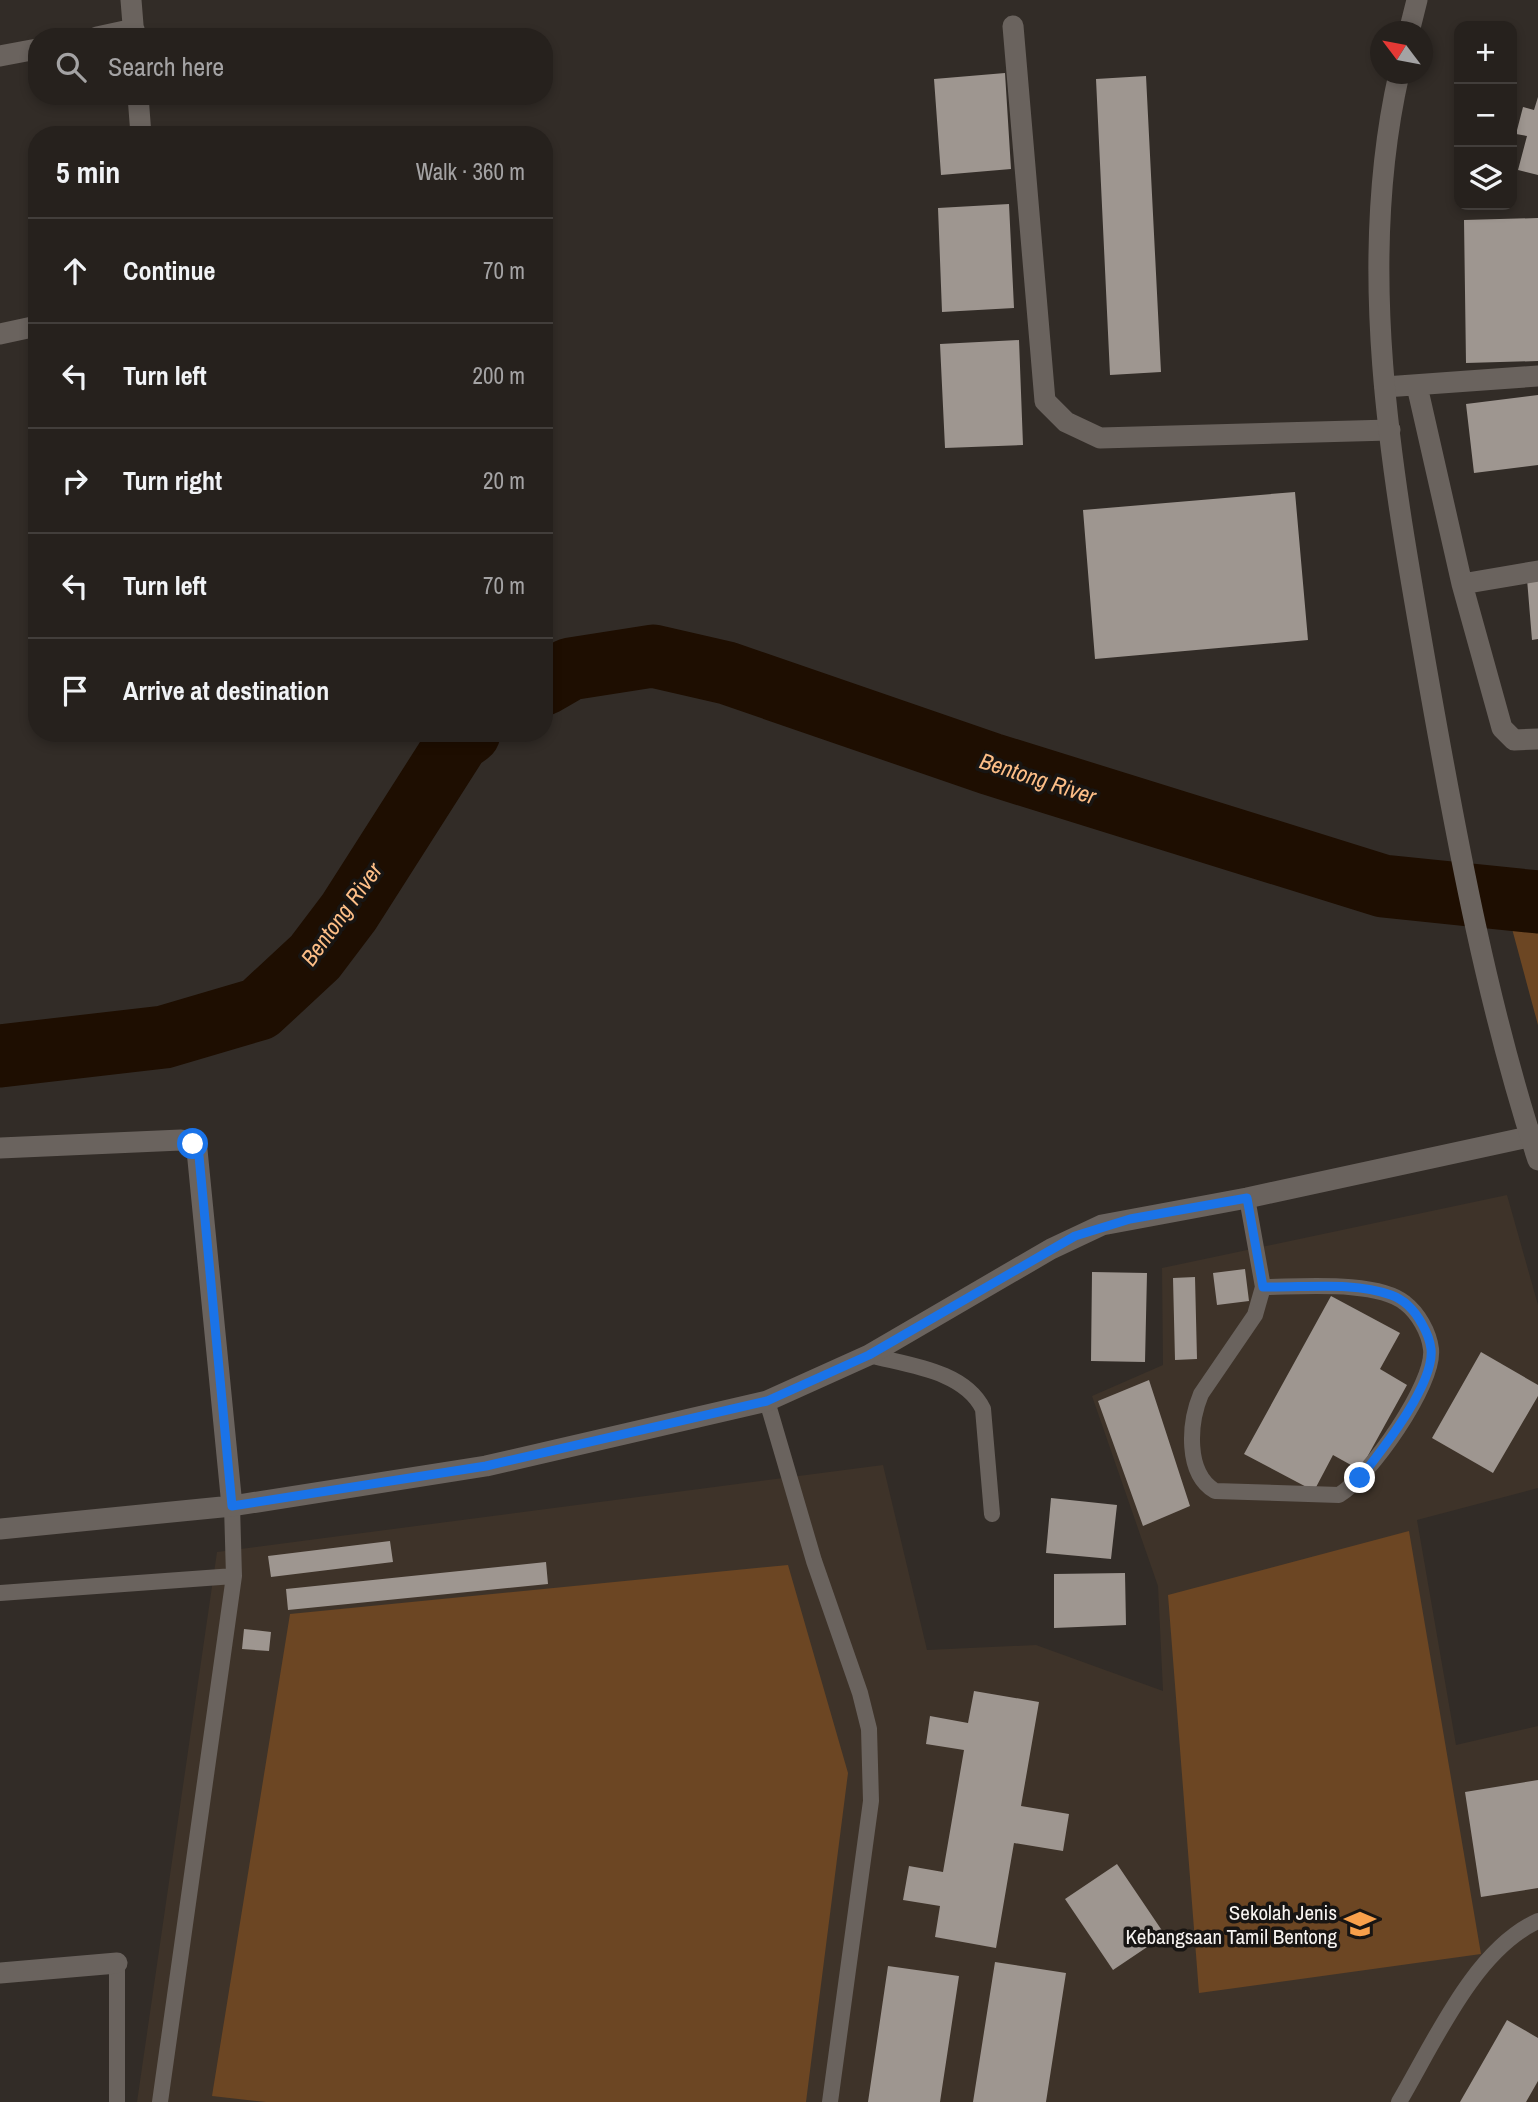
<!DOCTYPE html>
<html lang="en">
<head>
<meta charset="utf-8">
<style>
  :root { --surface:#26211d; --page:#2e2926; --text:#f1f3f6; --muted:#a4a3a4; --line:#423e3b }
  body { margin:0; font-family:"Archivo Narrow",sans-serif; background:var(--page); color:var(--text) }
  .controls { position:absolute; right:21px; top:21px; display:grid; overflow:hidden; border-radius:14px; box-shadow:0 4px 10px #0003 }
  .controls button { width:63px; height:63px; display:grid; place-items:center; padding:0; border:0; border-bottom:2px solid var(--line); background:var(--surface); color:var(--text); font:35px sans-serif }
  .compass { position:absolute; left:1370px; top:21px; width:63px; height:63px; border-radius:50%; background:var(--surface); box-shadow:0 4px 10px #0003; rotate:302deg }
  .stop { position:absolute; width:21px; height:21px; margin:-16px; border:5px solid #1a73e8; border-radius:50%; background:#fff }
  .stop.end { background:#1a73e8; border-color:#fff; box-shadow:0 2px 7px #0008 }
  .list { margin:0; padding:0; list-style:none }
  h2 { display:flex; justify-content:space-between; align-items:center; height:91px; margin:0; padding:0 28px; font-size:30px }
  h2 small { font-size:23px; font-weight:400; color:var(--muted) }
  .list li { display:grid; grid-template-columns:46px 1fr auto; gap:21px; align-items:center; box-sizing:border-box; height:105px; padding:0 28px; border-top:2px solid var(--line) }
  .list b { display:block; font-size:26px; white-space:nowrap }
  .list em { font-size:23px; font-style:normal; color:var(--muted) }
  .icon { flex:none; width:38px; height:38px; fill:none; stroke:currentColor; stroke-width:2; stroke-linecap:round; stroke-linejoin:round }
  .map { position:relative; flex:none; width:1538px; height:2102px; overflow:hidden }
  .search { position:absolute; background:var(--surface); box-shadow:0 4px 10px #0003; left:28px; top:28px; width:525px; height:77px; display:flex; align-items:center; gap:18px; box-sizing:border-box; padding:0 24px; border-radius:28px; color:var(--muted); font-size:26px }
  .panel { position:absolute; background:var(--surface); box-shadow:0 4px 10px #0003; left:28px; top:126px; width:525px; height:616px; border-radius:28px }
  .map>svg:first-child { display:block }
  .built { fill:#3e3329 }
  .green { fill:#6c4623 }
  .lines { fill:none; stroke-linecap:round; stroke-linejoin:round }
  .river { stroke:#1e0e01; stroke-width:63 }
  .building { fill:#9e9690 }
  .lane { stroke:#6a635e; stroke-width:16 }
  .street { stroke:#6a635e; stroke-width:21 }
  .secondary { stroke:#6a635e; stroke-width:21 }
  .route { stroke:#1a73e8; stroke-width:9 }
  .labels { text-anchor:middle; dominant-baseline:central; stroke-width:7; stroke-linejoin:round; paint-order:stroke }
  .poi-label { font-size:21px; fill:#f7f3f0; stroke:#181513; text-anchor:end }
  .water-label { font-size:23px; font-style:italic; fill:#fdbe87; stroke:#181513 }
</style>
</head>
<body>
<div class="map">
<svg width="1538" height="2102" viewBox="0 0 1538 2102">
  <rect width="100%" height="100%" fill="#322c27"/>
  <path class="built" d="M 1507,1195 L 1538,1305 L 1538,1488 L 1417,1520 L 1456,1745 L 1538,1726 L 1538,2102 L 137,2102 L 217,1552 L 883,1465 L 927,1650 L 1036,1645 L 1163,1691 L 1158,1586 L 1092,1396 L 1163,1365 L 1162,1268 Z"/>
  <path class="green" d="M 1538,924 L 1538,1025 L 1511,925 Z
    M 1409,1531 L 1481,1954 L 1199,1993 L 1168,1595 Z
    M 788,1565 L 848,1773 L 806,2102 L 266,2102 L 212,2096 L 290,1614 Z"/>
  <g class="lines">
    <path class="river" d="M 544,684 L 570,669 L 653,656 L 727,673 L 991,764 L 1383,886 L 1538,902
      M 0,1056 L 164,1037 L 259,1009 L 315,957 L 349,912 L 458,741 L 469,733"/>
  </g>
  <path class="building" d="M 1005,73 L 1011,169 L 941,175 L 934,79 Z
    M 1146,76 L 1161,372 L 1110,375 L 1096,79 Z
    M 1538,97 L 1538,175 L 1518,170 L 1527,136 L 1516,134 L 1523,107 L 1534,110 Z
    M 1009,204 L 1014,308 L 942,312 L 938,208 Z
    M 1538,218 L 1538,361 L 1466,363 L 1464,220 Z
    M 1019,340 L 1023,445 L 945,448 L 940,344 Z
    M 1538,395 L 1538,465 L 1474,473 L 1466,404 Z
    M 1295,492 L 1308,640 L 1095,659 L 1083,510 Z
    M 1538,578 L 1538,639 L 1532,640 L 1527,579 Z
    M 1245,1269 L 1249,1301 L 1217,1305 L 1213,1273 Z
    M 1092,1272 L 1147,1273 L 1145,1362 L 1091,1361 Z
    M 1195,1277 L 1197,1359 L 1175,1360 L 1173,1278 Z
    M 1331,1296 L 1400,1333 L 1380,1369 L 1407,1385 L 1360,1470 L 1333,1455 L 1314,1491 L 1244,1454 Z
    M 1481,1352 L 1538,1385 L 1538,1396 L 1493,1473 L 1432,1438 Z
    M 1149,1380 L 1190,1506 L 1143,1526 L 1098,1401 Z
    M 1051,1498 L 1117,1505 L 1111,1559 L 1046,1553 Z
    M 390,1541 L 393,1562 L 271,1577 L 268,1556 Z
    M 546,1562 L 548,1584 L 288,1610 L 286,1589 Z
    M 1125,1573 L 1126,1625 L 1054,1628 L 1054,1574 Z
    M 244,1629 L 271,1632 L 269,1651 L 242,1649 Z
    M 974,1691 L 1039,1702 L 1021,1806 L 1069,1814 L 1063,1851 L 1014,1843 L 996,1948 L 935,1937 L 940,1906 L 903,1900 L 909,1866 L 943,1872 L 964,1750 L 926,1744 L 930,1716 L 968,1723 Z
    M 1538,1780 L 1538,1888 L 1481,1897 L 1465,1792 Z
    M 1117,1864 L 1165,1935 L 1113,1970 L 1065,1899 Z
    M 995,1962 L 1066,1973 L 1046,2102 L 973,2102 Z
    M 888,1966 L 959,1976 L 940,2102 L 868,2102 Z
    M 1507,2020 L 1538,2038 L 1538,2081 L 1526,2102 L 1460,2102 Z"/>
  <g class="lines">
    <path class="lane" d="M 1247,1198 L 1263,1287 L 1255,1315 L 1201,1394 C 1189,1423 1185,1473 1215,1491 L 1339,1495 C 1369,1477 1435,1384 1431,1349 C 1429,1332 1418,1313 1405,1303 C 1377,1280 1300,1287 1263,1287
      M 869,1355 C 906,1365 964,1370 983,1409 L 992,1514
      M 767,1401 L 814,1561 L 860,1693 L 869,1729 L 871,1801 L 830,2102
      M 0,1593 L 234,1576
      M 117,2102 L 117,1963
      M 160,2102 L 234,1576 L 232,1506
      M 1399,2102 C 1434,2043 1474,1950 1538,1921"/>
    <path class="street" d="M 131,0 L 134,37
      M 1013,26 L 1045,401 L 1066,422 L 1100,438 L 1390,430
      M 97,37 L 134,29
      M 0,56 L 37,49
      M 138,96 L 141,135
      M 0,334 L 37,326
      M 1417,386 L 1462,584 L 1502,728 L 1514,740 L 1538,739
      M 1385,387 L 1538,376
      M 1462,584 L 1538,571
      M 0,1148 L 181,1140 L 193,1144 L 197,1150 L 232,1506
      M 0,1529 L 232,1506 L 486,1466 L 767,1401 L 869,1355 L 1051,1249 L 1102,1225 L 1247,1198 L 1538,1135
      M 0,1973 L 117,1963"/>
    <path class="secondary" d="M 1409,32 L 1417,0
      M 1399,74 C 1353,277 1395,488 1430,689 C 1458,847 1488,1008 1538,1160"/>
  </g>
  <g class="lines">
    <path class="route" d="M 193,1144 L 199,1156 L 232,1506 L 486,1466 L 767,1401 L 869,1355 L 1075,1236 L 1130,1219 L 1247,1198 L 1263,1287 C 1304,1288 1353,1281 1391,1295 C 1405,1300 1415,1311 1422,1324 C 1426,1331 1430,1340 1431,1349 C 1435,1384 1381,1451 1360,1478"/>
  </g>
  <defs>
    <symbol id="school-bare" viewBox="-9 -9 18 18"><path d="M0-5L7-2L0 1L-7-2ZM-4 1L0 2.5L4 1V4Q0 6-4 4Z" fill="#f8a04b" stroke="#181513" stroke-width="2.5" paint-order="stroke"/></symbol>
  </defs>
  <g fill-rule="evenodd">
    <use href="#school-bare" x="1338" y="1902" width="44" height="44"/>
  </g>
  <g class="labels">
    <g class="poi-label">
      <text x="1337" y="1912">Sekolah Jenis<tspan x="1337" dy="24">Kebangsaan Tamil Bentong</tspan></text>
    </g>
    <g class="water-label">
      <text transform="translate(1038 778) rotate(18)">Bentong River</text>
      <text transform="translate(341 914) rotate(-54)">Bentong River</text>
    </g>
  </g>
</svg>
<div class="controls">
<button>+</button>
<button>−</button>
<button><svg class="icon" aria-label="layers" viewBox="0 0 24 24"><path d="M12 4l9 5-9 5-9-5zM3 14l9 5 9-5"/></svg></button>
</div>
<svg class="compass" viewBox="-18 -18 36 36"><path d="M0-13l5 13h-10z" fill="#e53935"/><path d="M0 13l5-13h-10z" fill="#a4a3a4"/></svg>
<div class="stop" style="left:193px;top:1144px"></div>
<div class="stop end" style="left:1360px;top:1478px"></div>
<div class="search"><svg class="icon" aria-label="search" viewBox="0 0 24 24"><circle cx="10" cy="10" r="6"/><path d="M15 15l6 6"/></svg>Search here</div>
<section class="panel">
<h2>5 min<small>Walk · 360 m</small></h2>
<ul class="list">
<li><svg class="icon" aria-label="ahead" viewBox="0 0 24 24"><path d="M12 20V5M6 11l6-6 6 6"/></svg><div><b>Continue</b></div><em>70 m</em></li>
<li><svg class="icon" aria-label="left" viewBox="0 0 24 24"><path d="M17 20v-9H6M10 6l-5 5 5 5"/></svg><div><b>Turn left</b></div><em>200 m</em></li>
<li><svg class="icon" aria-label="right" viewBox="0 0 24 24"><path d="M7 20v-9h11M14 6l5 5-5 5"/></svg><div><b>Turn right</b></div><em>20 m</em></li>
<li><svg class="icon" aria-label="left" viewBox="0 0 24 24"><path d="M17 20v-9H6M10 6l-5 5 5 5"/></svg><div><b>Turn left</b></div><em>70 m</em></li>
<li><svg class="icon" aria-label="arrive" viewBox="0 0 24 24"><path d="M6 21V4h12l-3 4 3 4H6"/></svg><div><b>Arrive at destination</b></div></li>
</ul>
</section>
</div>
</body>
</html>
